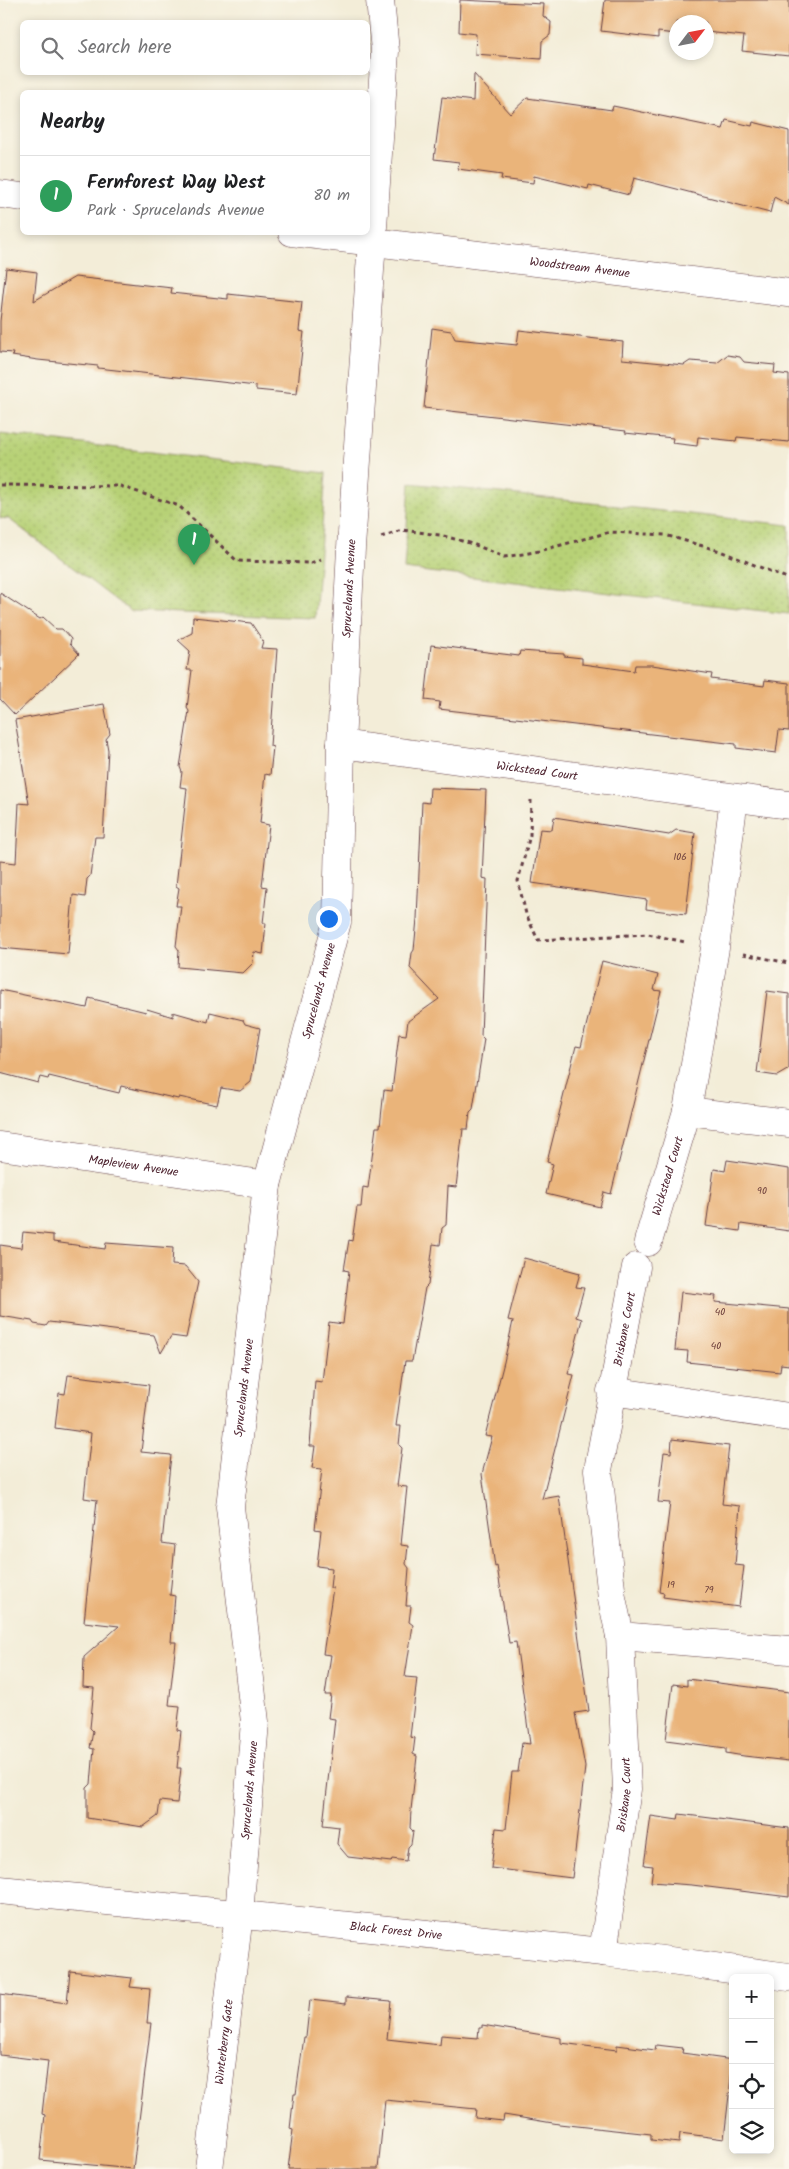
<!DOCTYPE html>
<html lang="en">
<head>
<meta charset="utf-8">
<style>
  :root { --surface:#fff; --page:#f2f2f2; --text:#202124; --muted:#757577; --line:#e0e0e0; --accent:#ea580c }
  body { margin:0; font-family:Kalam,sans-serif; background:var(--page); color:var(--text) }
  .controls { position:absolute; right:15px; bottom:15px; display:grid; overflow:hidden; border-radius:8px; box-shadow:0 2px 8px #0003 }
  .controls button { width:45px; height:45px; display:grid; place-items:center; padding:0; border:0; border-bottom:1px solid var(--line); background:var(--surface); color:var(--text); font:25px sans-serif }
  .compass { position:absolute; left:669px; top:15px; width:45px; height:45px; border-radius:50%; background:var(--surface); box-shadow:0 2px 8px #0003; rotate:58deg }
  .you { position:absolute; left:328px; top:918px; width:18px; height:18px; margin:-12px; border:4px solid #fff; border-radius:50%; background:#1a73e8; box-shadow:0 0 0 8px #1a73e833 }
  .badge { display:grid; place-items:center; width:32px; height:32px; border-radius:50%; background:var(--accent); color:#fff; font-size:16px; font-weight:700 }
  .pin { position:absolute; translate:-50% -41px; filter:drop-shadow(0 1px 2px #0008) }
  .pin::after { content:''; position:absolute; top:26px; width:18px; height:15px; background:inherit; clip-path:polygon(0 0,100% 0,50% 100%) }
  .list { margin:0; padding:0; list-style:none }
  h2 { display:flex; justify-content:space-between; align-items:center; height:65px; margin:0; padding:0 20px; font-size:21px }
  h2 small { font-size:16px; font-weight:400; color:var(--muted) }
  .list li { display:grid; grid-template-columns:32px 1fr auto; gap:15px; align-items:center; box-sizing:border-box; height:80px; padding:0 20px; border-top:1px solid var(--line) }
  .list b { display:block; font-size:19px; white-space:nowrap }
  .list p { margin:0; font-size:16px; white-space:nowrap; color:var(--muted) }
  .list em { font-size:16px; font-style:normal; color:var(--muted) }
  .icon { flex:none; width:28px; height:28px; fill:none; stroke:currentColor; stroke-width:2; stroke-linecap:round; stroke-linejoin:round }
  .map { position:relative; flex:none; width:789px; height:2169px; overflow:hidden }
  .search { position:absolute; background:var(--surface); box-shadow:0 2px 8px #0003; left:20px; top:20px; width:350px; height:55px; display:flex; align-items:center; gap:12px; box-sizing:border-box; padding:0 18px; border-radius:8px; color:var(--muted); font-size:19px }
  .panel { position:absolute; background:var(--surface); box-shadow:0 2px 8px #0003; left:20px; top:90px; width:350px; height:145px; border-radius:8px }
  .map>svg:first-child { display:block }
  .park { fill:url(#park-dots); stroke:#807850 }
  .building { fill:#eab47a }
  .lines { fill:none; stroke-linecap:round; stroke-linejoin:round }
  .street-casing { stroke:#633e45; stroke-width:29 }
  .path { stroke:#633e45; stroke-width:3; stroke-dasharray:4 4; stroke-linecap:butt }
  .street { stroke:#fff; stroke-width:28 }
  .labels { text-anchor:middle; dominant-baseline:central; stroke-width:4.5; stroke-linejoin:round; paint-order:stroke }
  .number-label { font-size:10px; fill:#72443f }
  .street-label { font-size:12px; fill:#4a1f2b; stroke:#fbf7ec }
</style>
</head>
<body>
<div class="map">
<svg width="789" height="2169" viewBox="0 0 789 2169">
  <defs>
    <pattern id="park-dots" width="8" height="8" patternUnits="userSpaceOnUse" patternTransform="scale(1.25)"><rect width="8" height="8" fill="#b7d176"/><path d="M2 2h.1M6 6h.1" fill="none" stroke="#9fb366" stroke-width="1.8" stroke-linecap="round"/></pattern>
  </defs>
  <rect width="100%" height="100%" fill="#fbf7ec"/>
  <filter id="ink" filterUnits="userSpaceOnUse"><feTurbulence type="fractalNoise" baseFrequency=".02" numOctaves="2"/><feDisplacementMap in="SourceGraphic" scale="10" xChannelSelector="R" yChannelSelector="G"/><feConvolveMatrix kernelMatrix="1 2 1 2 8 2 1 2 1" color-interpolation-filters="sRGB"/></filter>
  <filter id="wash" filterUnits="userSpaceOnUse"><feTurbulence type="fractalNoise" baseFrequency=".0096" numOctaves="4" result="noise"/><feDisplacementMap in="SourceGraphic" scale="20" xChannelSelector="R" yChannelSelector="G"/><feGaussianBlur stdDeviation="1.12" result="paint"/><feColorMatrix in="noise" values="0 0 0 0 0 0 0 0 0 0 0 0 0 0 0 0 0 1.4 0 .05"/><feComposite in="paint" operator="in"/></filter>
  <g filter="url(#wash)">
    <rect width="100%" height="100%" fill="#f3edd8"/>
    <path class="park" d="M 0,434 L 326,473 L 315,618 L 130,611 L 9,519 L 0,518 Z
      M 410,483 L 789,525 L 789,614 L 404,569 Z"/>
    <g id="blocks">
      <path class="building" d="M 460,0 L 544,4 L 543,16 L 551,22 L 550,35 L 542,41 L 541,59 L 475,54 L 476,34 L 459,32 Z
        M 605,0 L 789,0 L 789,56 L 742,51 L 744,36 L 706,32 L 706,22 L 676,22 L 676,34 L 658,32 L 658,38 L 601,31 Z
        M 474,74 L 510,114 L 527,98 L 612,110 L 613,106 L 723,129 L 726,120 L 752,126 L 753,122 L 789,131 L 789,205 L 774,197 L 770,213 L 634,178 L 629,195 L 589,185 L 588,189 L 534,176 L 533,183 L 501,179 L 502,175 L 458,169 L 459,162 L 434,159 L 442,97 L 473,101 Z
        M 6,268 L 37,272 L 34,301 L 75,277 L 172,288 L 171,293 L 228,299 L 228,294 L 302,302 L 299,331 L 304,332 L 297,394 L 256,390 L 256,386 L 98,368 L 98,366 L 38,360 L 12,356 L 13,353 L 0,352 L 0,321 Z
        M 432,328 L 451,331 L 455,339 L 517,345 L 519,330 L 623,342 L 622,359 L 684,365 L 690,361 L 717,363 L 727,355 L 740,357 L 744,362 L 775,365 L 774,373 L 789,375 L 789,442 L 737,437 L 736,441 L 698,437 L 697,446 L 672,443 L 673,438 L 625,433 L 626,431 L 424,408 Z
        M 0,593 L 40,619 L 43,617 L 56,629 L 62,629 L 71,639 L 70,644 L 79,654 L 15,715 L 0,699 Z
        M 193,617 L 251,623 L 263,641 L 261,648 L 277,649 L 270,746 L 273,747 L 270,775 L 265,774 L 260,823 L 269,825 L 262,886 L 267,887 L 263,923 L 266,923 L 263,954 L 254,952 L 253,963 L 243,973 L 178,967 L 179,950 L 176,946 L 181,906 L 176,906 L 179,888 L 176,886 L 187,788 L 180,787 L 182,772 L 180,767 L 189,711 L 187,708 L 192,670 L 187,670 L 190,651 L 178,640 L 192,633 Z
        M 431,645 L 519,656 L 520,651 L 564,654 L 564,656 L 582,658 L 582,664 L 634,671 L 635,665 L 652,665 L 712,674 L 711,679 L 764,686 L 765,680 L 789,683 L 789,731 L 779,730 L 776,753 L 736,748 L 736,744 L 439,709 L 440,702 L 425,700 Z
        M 104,704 L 110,734 L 106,739 L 108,750 L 103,837 L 95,837 L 90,876 L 87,879 L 85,897 L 73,895 L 68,954 L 0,948 L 0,861 L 16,863 L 19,803 L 29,804 L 15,720 Z
        M 430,788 L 486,790 L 482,878 L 487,879 L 481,1036 L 484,1039 L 473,1109 L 470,1112 L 468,1129 L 463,1129 L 456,1187 L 448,1186 L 446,1225 L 442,1228 L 440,1245 L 433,1244 L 428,1285 L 425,1288 L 412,1361 L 405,1361 L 396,1426 L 401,1426 L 399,1445 L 402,1448 L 397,1486 L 407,1487 L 401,1545 L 408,1546 L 406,1564 L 409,1568 L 406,1606 L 411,1606 L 409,1622 L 413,1625 L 405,1677 L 417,1678 L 410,1737 L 415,1738 L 413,1754 L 417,1756 L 411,1810 L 410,1828 L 413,1831 L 411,1844 L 408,1847 L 406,1861 L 392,1859 L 391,1862 L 348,1857 L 337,1844 L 339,1827 L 323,1825 L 335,1719 L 328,1718 L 331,1695 L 325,1695 L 331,1655 L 323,1654 L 333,1588 L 330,1588 L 332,1568 L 317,1566 L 321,1530 L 315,1529 L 322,1469 L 312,1468 L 315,1446 L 310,1446 L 315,1381 L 322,1382 L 329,1322 L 343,1324 L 349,1271 L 344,1270 L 349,1240 L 352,1241 L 357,1207 L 361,1207 L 363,1187 L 368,1188 L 376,1127 L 380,1127 L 384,1090 L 392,1091 L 399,1034 L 406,1035 L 408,1021 L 439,999 L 410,968 L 412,953 L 414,950 L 417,919 L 422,802 L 429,803 Z
        M 554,817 L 669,835 L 676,830 L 695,833 L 686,914 L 646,909 L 647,900 L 532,883 L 540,829 L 552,830 Z
        M 602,961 L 658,975 L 654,990 L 661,991 L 611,1194 L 604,1192 L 600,1207 L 546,1194 L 553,1164 L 547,1162 L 576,1046 L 581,1047 Z
        M 0,990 L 87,1008 L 89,998 L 146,1012 L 147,1009 L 173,1017 L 173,1012 L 208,1022 L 210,1012 L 243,1020 L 245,1024 L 260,1028 L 251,1082 L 240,1091 L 221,1088 L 217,1105 L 179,1097 L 178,1099 L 121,1086 L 119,1093 L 49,1076 L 48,1079 L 40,1077 L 38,1083 L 0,1073 Z
        M 767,991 L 789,994 L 789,1069 L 777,1076 L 757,1073 Z
        M 727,1160 L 789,1169 L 789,1231 L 741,1224 L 740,1231 L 706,1226 L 714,1169 L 725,1171 Z
        M 23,1232 L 53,1235 L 53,1242 L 105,1249 L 106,1243 L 173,1248 L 172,1265 L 185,1266 L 198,1282 L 186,1338 L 171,1336 L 161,1353 L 154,1335 L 49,1322 L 46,1326 L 34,1324 L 32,1321 L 0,1316 L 0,1245 L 21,1248 Z
        M 524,1258 L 580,1273 L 576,1287 L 584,1288 L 576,1317 L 582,1319 L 568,1374 L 574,1375 L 542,1499 L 559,1496 L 589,1711 L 575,1713 L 585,1767 L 572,1878 L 491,1868 L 496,1828 L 506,1829 L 512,1772 L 518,1772 L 522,1743 L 530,1744 L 516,1642 L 509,1643 L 497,1566 L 495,1567 L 482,1474 L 492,1437 L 485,1436 L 504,1362 L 513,1321 L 508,1320 Z
        M 681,1292 L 716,1296 L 715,1302 L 789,1309 L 789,1365 L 781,1364 L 780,1372 L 687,1362 L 688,1351 L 675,1350 Z
        M 68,1375 L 149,1385 L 141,1452 L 171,1455 L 162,1543 L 175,1545 L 170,1595 L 175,1596 L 171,1642 L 176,1642 L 169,1705 L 180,1706 L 177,1730 L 181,1731 L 177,1768 L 181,1768 L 177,1803 L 160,1801 L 158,1816 L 143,1827 L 87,1818 L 87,1788 L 91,1784 L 94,1749 L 90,1748 L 93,1731 L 90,1728 L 94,1688 L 83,1687 L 84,1657 L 119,1626 L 84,1622 L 97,1500 L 84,1498 L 91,1433 L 55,1428 L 59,1393 L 65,1394 Z
        M 672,1439 L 729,1446 L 722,1504 L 740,1506 L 735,1565 L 744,1566 L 739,1607 L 663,1597 L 664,1593 L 659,1592 L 670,1503 L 658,1502 L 664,1452 L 671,1453 Z
        M 687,1679 L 789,1692 L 789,1761 L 744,1756 L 726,1753 L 726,1748 L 666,1740 L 673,1684 L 687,1686 Z
        M 679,1814 L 789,1828 L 789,1897 L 692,1885 L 651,1882 L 653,1866 L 644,1865 L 651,1816 L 678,1820 Z
        M 70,1971 L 132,1978 L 130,1987 L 150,1989 L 147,2023 L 151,2023 L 133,2169 L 40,2160 L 45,2115 L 42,2114 L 48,2061 L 0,2055 L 0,1994 L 67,2003 Z
        M 346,1997 L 391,2001 L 387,2039 L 440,2045 L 441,2035 L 478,2038 L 479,2028 L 482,2028 L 482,2025 L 561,2038 L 561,2043 L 617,2050 L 617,2045 L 655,2050 L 656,2045 L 683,2048 L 682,2053 L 733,2060 L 724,2139 L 680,2133 L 679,2143 L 651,2140 L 651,2134 L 559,2124 L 504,2115 L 503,2121 L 475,2118 L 476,2109 L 385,2100 L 378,2169 L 288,2169 L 293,2130 L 290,2129 L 294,2094 L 296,2094 L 304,2037 L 306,2037 L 310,2000 L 346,2004 Z"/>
    </g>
  </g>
  <g filter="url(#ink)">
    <use href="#blocks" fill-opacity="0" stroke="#633e45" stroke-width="1"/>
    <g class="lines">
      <defs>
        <g id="street">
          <path d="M 0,194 L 22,197"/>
          <path id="s1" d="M 292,232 L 789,293"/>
          <path id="s2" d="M 341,744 L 789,805"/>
          <path d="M 687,1111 L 789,1123"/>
          <path id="s3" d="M 0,1146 L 267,1185"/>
          <path id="s4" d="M 648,1242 L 687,1111 L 715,948 L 734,798"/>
          <path d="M 611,1391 L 789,1417"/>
          <path d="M 620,1636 L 789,1650"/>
          <path id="s5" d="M 0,1890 L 603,1952 L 789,1977"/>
          <path id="s6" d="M 603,1952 L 627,1789 L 620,1636 L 612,1598 L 598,1470 L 636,1267"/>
          <path id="s7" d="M 209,2169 L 239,1914 L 255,1722 L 230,1507 L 267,1185 L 337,922 L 341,744 L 351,548 L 385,51 L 380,0"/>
        </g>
      </defs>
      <use href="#street" class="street-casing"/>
      <path class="path" d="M 0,485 L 120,486 L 179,506 L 237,561 L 311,563 L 321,559
        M 381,537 L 402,530 L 440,535 L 473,544 L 504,557 L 535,552 L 610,532 L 665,535 L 720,551 L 789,579
        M 531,800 L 530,835 L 518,881 L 526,914 L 538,940 L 648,934 L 685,942
        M 743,954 L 789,963"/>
      <use href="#street" class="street"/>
    </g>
  </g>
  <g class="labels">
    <g class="number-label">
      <text x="680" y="857">106</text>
      <text x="762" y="1191">90</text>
      <text x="720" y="1312">40</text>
      <text x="716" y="1346">40</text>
      <text x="671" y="1585">19</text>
      <text x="709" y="1590">79</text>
    </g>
    <g class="street-label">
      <text stroke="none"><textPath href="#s1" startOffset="290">Woodstream Avenue</textPath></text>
      <text stroke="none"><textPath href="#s7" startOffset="1596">Sprucelands Avenue</textPath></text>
      <text stroke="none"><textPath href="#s2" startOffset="198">Wickstead Court</textPath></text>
      <text stroke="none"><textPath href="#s7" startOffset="1191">Sprucelands Avenue</textPath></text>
      <text stroke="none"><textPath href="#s3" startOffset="135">Mapleview Avenue</textPath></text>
      <text stroke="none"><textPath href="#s4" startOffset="69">Wickstead Court</textPath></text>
      <text stroke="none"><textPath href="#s6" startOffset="629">Brisbane Court</textPath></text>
      <text stroke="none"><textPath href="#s7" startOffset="786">Sprucelands Avenue</textPath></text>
      <text stroke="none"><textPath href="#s7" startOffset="381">Sprucelands Avenue</textPath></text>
      <text stroke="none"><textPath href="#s6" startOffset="159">Brisbane Court</textPath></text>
      <text stroke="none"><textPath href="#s5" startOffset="398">Black Forest Drive</textPath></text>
      <text stroke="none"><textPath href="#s7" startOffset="128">Winterberry Gate</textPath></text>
    </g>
  </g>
</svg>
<div class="controls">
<button>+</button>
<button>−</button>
<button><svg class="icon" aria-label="locate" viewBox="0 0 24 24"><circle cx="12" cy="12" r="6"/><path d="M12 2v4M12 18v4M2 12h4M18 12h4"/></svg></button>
<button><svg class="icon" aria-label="layers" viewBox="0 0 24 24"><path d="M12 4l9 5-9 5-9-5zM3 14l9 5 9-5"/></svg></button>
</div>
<svg class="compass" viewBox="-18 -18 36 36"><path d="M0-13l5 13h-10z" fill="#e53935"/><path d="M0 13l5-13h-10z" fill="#757577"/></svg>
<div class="you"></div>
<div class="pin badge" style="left:194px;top:565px;background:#2e9e5b">1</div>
<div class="search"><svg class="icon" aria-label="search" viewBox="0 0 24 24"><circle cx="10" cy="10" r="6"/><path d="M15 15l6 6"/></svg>Search here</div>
<section class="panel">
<h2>Nearby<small></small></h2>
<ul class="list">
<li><span class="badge" style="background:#2e9e5b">1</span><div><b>Fernforest Way West</b><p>Park · Sprucelands Avenue</p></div><em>80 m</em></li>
</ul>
</section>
</div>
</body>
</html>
